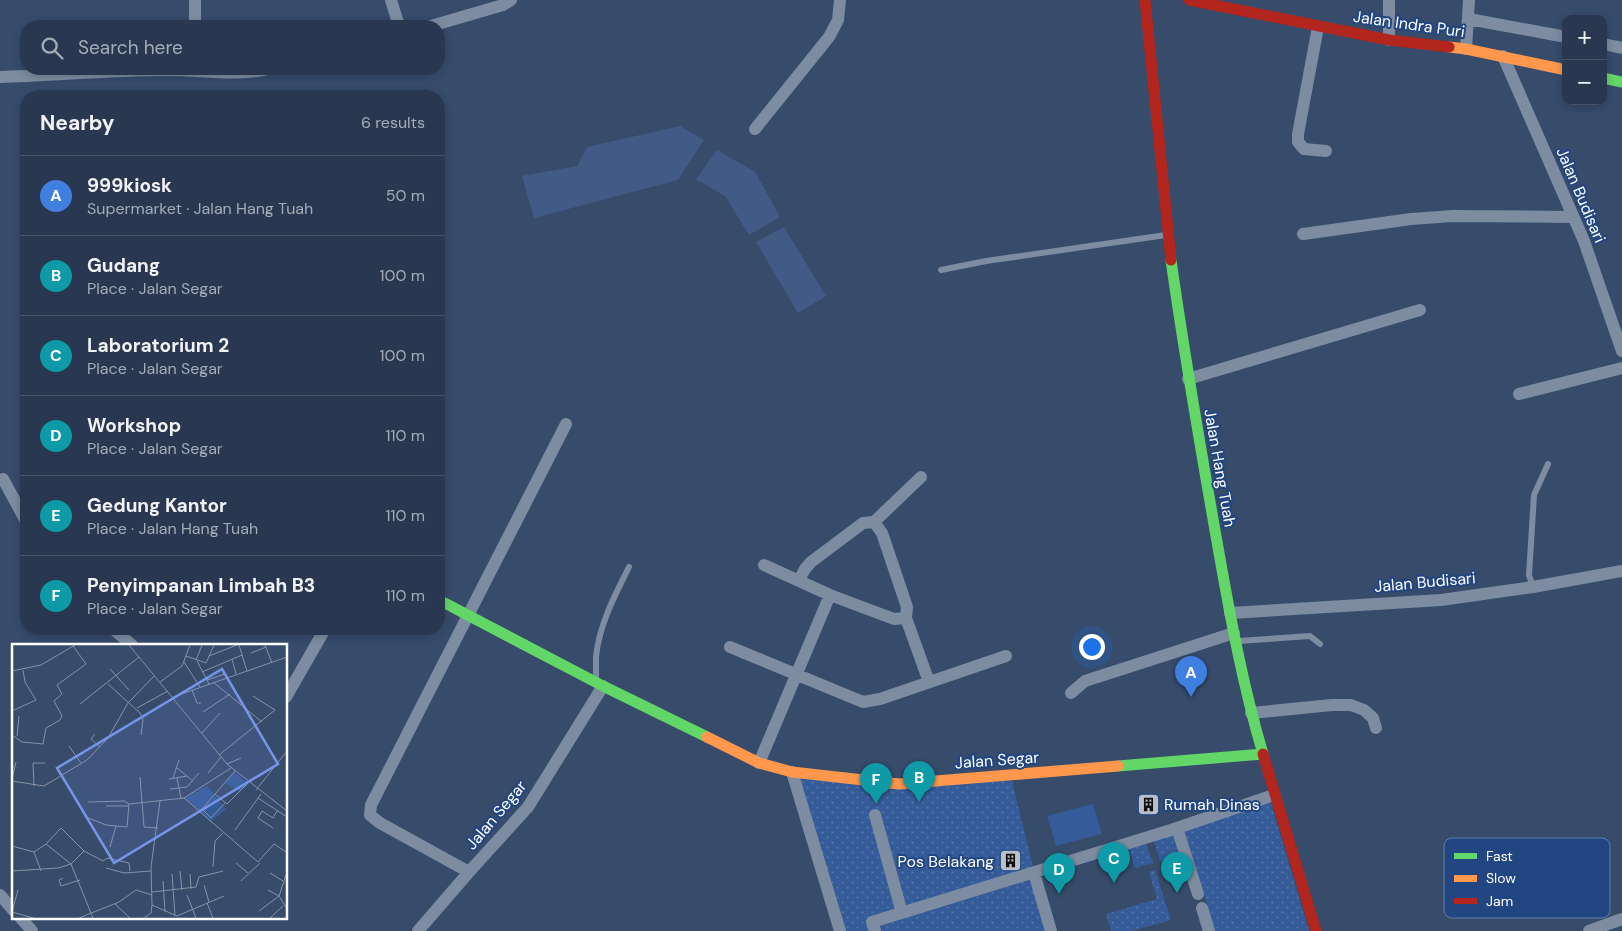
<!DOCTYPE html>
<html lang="en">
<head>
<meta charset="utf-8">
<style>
  :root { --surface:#293850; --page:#313f57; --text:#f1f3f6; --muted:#a5acb7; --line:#455267; --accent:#90b9f0 }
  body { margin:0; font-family:"DM Sans",sans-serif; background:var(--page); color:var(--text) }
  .controls { position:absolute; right:15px; top:15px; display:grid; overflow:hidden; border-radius:10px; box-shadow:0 2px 8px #0003 }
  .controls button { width:45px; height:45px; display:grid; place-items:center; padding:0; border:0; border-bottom:1px solid var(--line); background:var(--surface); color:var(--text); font:25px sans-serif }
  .you { position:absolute; left:1091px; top:646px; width:18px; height:18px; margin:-12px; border:4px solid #fff; border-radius:50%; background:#1a73e8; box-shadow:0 0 0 8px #1a73e833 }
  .badge { display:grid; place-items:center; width:32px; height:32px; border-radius:50%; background:var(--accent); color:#fff; font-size:16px; font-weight:700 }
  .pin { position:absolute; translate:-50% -41px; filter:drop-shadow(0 1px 2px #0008) }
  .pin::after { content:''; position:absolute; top:26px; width:18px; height:15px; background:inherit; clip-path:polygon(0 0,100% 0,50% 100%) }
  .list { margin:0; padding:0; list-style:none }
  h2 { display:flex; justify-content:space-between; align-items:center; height:65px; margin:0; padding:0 20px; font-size:21px }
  h2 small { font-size:16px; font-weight:400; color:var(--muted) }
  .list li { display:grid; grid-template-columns:32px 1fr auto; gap:15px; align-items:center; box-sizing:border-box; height:80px; padding:0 20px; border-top:1px solid var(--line) }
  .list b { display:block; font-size:19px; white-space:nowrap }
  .list p { margin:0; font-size:16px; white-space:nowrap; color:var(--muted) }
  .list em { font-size:16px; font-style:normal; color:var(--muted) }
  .icon { flex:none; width:28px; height:28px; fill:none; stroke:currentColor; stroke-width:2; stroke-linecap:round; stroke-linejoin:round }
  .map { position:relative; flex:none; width:1622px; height:931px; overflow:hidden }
  .search { position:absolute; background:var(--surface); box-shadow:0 2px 8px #0003; left:20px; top:20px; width:425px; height:55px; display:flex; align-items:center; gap:12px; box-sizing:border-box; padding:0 18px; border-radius:20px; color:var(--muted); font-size:19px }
  .panel { position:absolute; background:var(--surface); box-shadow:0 2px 8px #0003; left:20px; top:90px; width:425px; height:545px; border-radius:20px }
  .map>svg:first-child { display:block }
  .grass { fill:url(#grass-dots) }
  .park { fill:#355c98 }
  .water { fill:#425b86 }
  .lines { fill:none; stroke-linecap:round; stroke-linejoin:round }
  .lane { stroke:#7d8ca1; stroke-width:6 }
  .street { stroke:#7d8ca1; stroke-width:12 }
  .fast { stroke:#63d668; stroke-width:11 }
  .slow { stroke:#ff974d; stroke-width:11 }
  .jam { stroke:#b3261e; stroke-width:11 }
  .labels { text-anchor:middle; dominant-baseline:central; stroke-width:4; stroke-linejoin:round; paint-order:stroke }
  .street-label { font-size:16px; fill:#fff; stroke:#214681 }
  .poi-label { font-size:16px; fill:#fff; stroke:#214681; text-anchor:start }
  .inset-road { fill:none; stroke:#8793a6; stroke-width:1 }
  .view { fill:#7795e8; fill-opacity:0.15; stroke:#7795e8; stroke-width:2.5 }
  .inset-edge { fill:none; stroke:#fff; stroke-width:2.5 }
  .key { fill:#214681; stroke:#647ea7; stroke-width:1 }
  .key-label { font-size:14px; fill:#fff }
</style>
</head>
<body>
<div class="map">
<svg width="1622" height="931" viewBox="0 0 1622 931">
  <defs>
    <pattern id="grass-dots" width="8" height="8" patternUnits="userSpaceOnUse" patternTransform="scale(1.25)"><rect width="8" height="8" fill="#355c98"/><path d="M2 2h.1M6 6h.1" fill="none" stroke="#5374a7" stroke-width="1.8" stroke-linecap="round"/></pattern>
  </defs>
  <rect width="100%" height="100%" fill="#374b6b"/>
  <path class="grass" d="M 797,777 L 1012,781 L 1049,931 L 844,931 Z
    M 1269,797 L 1309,931 L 1209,931 L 1202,908 L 1208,905 L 1177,828 Z
    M 1173,835 L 1180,855 L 1160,861 L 1154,841 Z
    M 1146,844 L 1153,863 L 1135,868 L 1129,849 Z
    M 1155,870 L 1171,920 L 1132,931 L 1111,931 L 1106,914 L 1157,899 L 1149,872 Z"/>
  <path class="park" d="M 1093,804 L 1102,834 L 1056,846 L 1047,816 Z"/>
  <path class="water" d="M 680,126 L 704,140 L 678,180 L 534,218 L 522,176 L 577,166 L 587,147 Z
    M 717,150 L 755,172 L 780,217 L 749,235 L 725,196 L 696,179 Z
    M 784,227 L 826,296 L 798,313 L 756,242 Z"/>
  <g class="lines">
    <path class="lane" d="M 941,270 L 986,261 L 1166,235
      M 1533,587 L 1529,575 L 1534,495 L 1548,464
      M 1239,641 L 1310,636 L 1320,644
      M 596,681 C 596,673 596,665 596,657 C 599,625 615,595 629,567"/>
    <path class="street" d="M 195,0 L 195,26
      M 391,0 L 399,26
      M 1389,0 L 1389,40
      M 1469,19 L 1566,37
      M 431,26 L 503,5 L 511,0
      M 1318,27 L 1298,134 L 1298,142 L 1304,149 L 1326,151
      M 1603,44 L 1622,48
      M 1466,49 L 1469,0
      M 1503,56 L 1584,241 L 1622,351
      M 0,77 C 56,75 113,70 169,70 C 201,70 238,76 269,69
      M 755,129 L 829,37 L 838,20 L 840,0
      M 1303,234 L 1411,219 L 1453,216 L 1573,217
      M 1188,379 L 1420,310
      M 1519,394 L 1622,368
      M 3,479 L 26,521
      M 874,522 L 921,477
      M 764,565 L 830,595 L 894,619 L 906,618
      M 799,580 L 805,569 L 811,562 L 863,523 L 874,522 L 882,533 L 907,607 L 906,618 L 929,682
      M 1230,613 L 1441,600 L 1533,587 L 1622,571
      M 113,629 L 132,645
      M 730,647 L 863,702 L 880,699 L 1006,656
      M 1071,693 L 1085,681 L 1234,633
      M 286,697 L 325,629
      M 1251,713 L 1332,705 L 1351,705 L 1364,710 L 1373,718 L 1376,728
      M 759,763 L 830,595
      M 792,772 L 840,931
      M 875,815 L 902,913
      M 1177,828 L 1198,894
      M 469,872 L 380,823 L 370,815 L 371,805 L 566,424
      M 1034,873 L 1051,931
      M 0,895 L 14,911
      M 1202,908 L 1209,931
      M 20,917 L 32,931
      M 418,931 L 469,872 L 528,807 L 603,686
      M 875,931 L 872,922 L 1171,830 L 1274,795
      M 1589,931 L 1622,919"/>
    <path class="fast" d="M 1603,78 L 1622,82
      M 1171,260 C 1184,353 1200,445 1216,536 C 1229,610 1242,683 1263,754
      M 439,600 L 603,686 L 707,737
      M 1118,766 L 1263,754"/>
    <path class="slow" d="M 1449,47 L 1466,49 L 1566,70
      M 707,737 L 759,763 L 792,772 L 899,784 L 1118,766"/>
    <path class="jam" d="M 1145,0 L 1171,260
      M 1189,0 L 1389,40 L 1449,47
      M 1263,754 L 1316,931"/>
  </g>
  <defs>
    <symbol id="building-square" viewBox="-11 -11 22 22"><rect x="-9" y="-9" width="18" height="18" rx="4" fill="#b9c0cb" stroke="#214681"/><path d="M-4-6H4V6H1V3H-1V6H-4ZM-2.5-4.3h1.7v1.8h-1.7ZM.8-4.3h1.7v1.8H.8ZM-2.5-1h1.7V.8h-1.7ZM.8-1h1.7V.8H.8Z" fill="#111"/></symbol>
  </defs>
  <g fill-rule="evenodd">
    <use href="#building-square" x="1136" y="792" width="25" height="25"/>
    <use href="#building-square" x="998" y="848" width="25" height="25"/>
  </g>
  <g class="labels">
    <g class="street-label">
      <text transform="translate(1409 24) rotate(8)">Jalan Indra Puri</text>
      <text transform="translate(1581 195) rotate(67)">Jalan Budisari</text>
      <text transform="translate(1220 468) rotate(80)">Jalan Hang Tuah</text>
      <text transform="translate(1425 582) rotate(-5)">Jalan Budisari</text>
      <text transform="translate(997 760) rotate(-4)">Jalan Segar</text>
      <text transform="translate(496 815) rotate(-50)">Jalan Segar</text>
    </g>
    <g class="poi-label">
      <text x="1164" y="804">Rumah Dinas</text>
      <text x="994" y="861" text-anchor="end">Pos Belakang</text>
    </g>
  </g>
  <g transform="translate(12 644)">
    <rect width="275" height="275" fill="#374b6b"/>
    <path d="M 222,128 L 236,140 L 228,148 L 213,139 ZM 195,142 L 214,165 L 199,178 L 173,154 Z" fill="#355c98"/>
    <path class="inset-road" d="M 117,1 L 215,120 L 275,167M 227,1 L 235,27M 253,1 L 260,19M 239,9 L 254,3M 174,12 L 194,19 L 202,1M 197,12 L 225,1M 220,15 L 224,30M 184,16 L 190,1M 185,17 L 197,40M 172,18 L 188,43M 98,25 L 117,46M 0,27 L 29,21 L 63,1M 190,28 L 230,11M 195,36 L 213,30M 148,38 L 170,22 L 178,1M 201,38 L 250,78M 96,40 L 128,69 L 131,75 L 129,91M 180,46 L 185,59 L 189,59M 161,53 L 275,13M 68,60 L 127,13M 125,64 L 156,47M 0,67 L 24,56 L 13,38 L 11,26M 191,68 L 218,50M 190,89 L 208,69M 83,90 L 79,95 L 88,103M 0,91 L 10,98 L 31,100 L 34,84 L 48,76 L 50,72 L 42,57 L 50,50 L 45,41 L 74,20 L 61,2M 5,92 L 7,72M 57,102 L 69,119M 207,111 L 263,66 L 241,52M 215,120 L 229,114M 165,124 L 181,137M 196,129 L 209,113M 128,133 L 132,183 L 146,184M 161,134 L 167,116M 165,134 L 169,155M 0,135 L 4,118M 157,135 L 175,132M 0,137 L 32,142 L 75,116 L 96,94 L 116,59 L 142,32M 22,142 L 21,119 L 33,119M 158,145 L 175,143 L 187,129M 244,146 L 275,107M 203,150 L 215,160 L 236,139M 172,154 L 246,218 L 262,200 L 274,208M 246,154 L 275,173M 148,157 L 139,223 L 140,261 L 165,272 L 212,252M 76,158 L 112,157 L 117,160M 213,159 L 199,174 L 190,165 L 223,127M 94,162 L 116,162M 74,173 L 94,181 L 115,183 L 117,160 L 172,154 L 219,124M 261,184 L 246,174 L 250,167 L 261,174 L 265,167M 223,186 L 249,150M 34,200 L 49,184 L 72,207 L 91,217 L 95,214 L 117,219 L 118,227M 0,202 L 22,208 L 34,200 L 59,220 L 81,274M 98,203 L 104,182M 22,208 L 29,227M 224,219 L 236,229M 201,223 L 203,197 L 211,189M 94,224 L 112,229 L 139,227M 0,227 L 46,224 L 59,220 L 72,207M 168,227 L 170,246M 275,228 L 267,252 L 275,265M 258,229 L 271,237M 160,230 L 163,272M 178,230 L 179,245M 51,234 L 47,236 L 49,242 L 68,236M 151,237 L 153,268M 229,237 L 248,219M 192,241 L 197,258M 6,246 L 0,268 L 22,274M 140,248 L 184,243 L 187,233 L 211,227M 175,251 L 184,274M 195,259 L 201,274M 103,260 L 118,274M 247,267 L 267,252 L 256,246M 67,274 L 107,258 L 124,246 L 140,251M 132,274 L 139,269 L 140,261M 258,274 L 271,262"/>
    <path class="view" d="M 210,25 L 266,120 L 102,219 L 45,124 Z"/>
    <rect width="275" height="275" class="inset-edge"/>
  </g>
  <rect x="1444" y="838" width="166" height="80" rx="8" class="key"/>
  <rect x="1454" y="853" width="23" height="6" fill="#63d668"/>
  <rect x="1454" y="875" width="23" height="7" fill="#ff974d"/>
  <rect x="1454" y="898" width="23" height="6" fill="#b3261e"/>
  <g class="key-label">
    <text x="1486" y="861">Fast</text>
    <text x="1486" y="883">Slow</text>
    <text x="1486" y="906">Jam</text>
  </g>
</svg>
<div class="controls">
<button>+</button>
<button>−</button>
</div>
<div class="you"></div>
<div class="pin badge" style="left:1191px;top:697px;background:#3f7fe0">A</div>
<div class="pin badge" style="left:919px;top:802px;background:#0f9aa8">B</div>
<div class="pin badge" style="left:1114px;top:883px;background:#0f9aa8">C</div>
<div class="pin badge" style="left:1059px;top:894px;background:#0f9aa8">D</div>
<div class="pin badge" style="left:1177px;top:893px;background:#0f9aa8">E</div>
<div class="pin badge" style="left:876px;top:804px;background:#0f9aa8">F</div>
<div class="search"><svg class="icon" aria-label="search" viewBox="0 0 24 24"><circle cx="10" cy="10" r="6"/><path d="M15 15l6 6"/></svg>Search here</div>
<section class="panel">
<h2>Nearby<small>6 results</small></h2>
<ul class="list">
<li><span class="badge" style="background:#3f7fe0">A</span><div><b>999kiosk</b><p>Supermarket · Jalan Hang Tuah</p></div><em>50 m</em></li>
<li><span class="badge" style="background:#0f9aa8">B</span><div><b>Gudang</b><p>Place · Jalan Segar</p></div><em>100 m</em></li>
<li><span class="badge" style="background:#0f9aa8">C</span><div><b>Laboratorium 2</b><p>Place · Jalan Segar</p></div><em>100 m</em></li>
<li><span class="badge" style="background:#0f9aa8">D</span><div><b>Workshop</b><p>Place · Jalan Segar</p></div><em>110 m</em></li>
<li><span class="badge" style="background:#0f9aa8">E</span><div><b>Gedung Kantor</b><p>Place · Jalan Hang Tuah</p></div><em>110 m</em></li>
<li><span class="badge" style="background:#0f9aa8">F</span><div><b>Penyimpanan Limbah B3</b><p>Place · Jalan Segar</p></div><em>110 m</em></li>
</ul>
</section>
</div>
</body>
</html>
